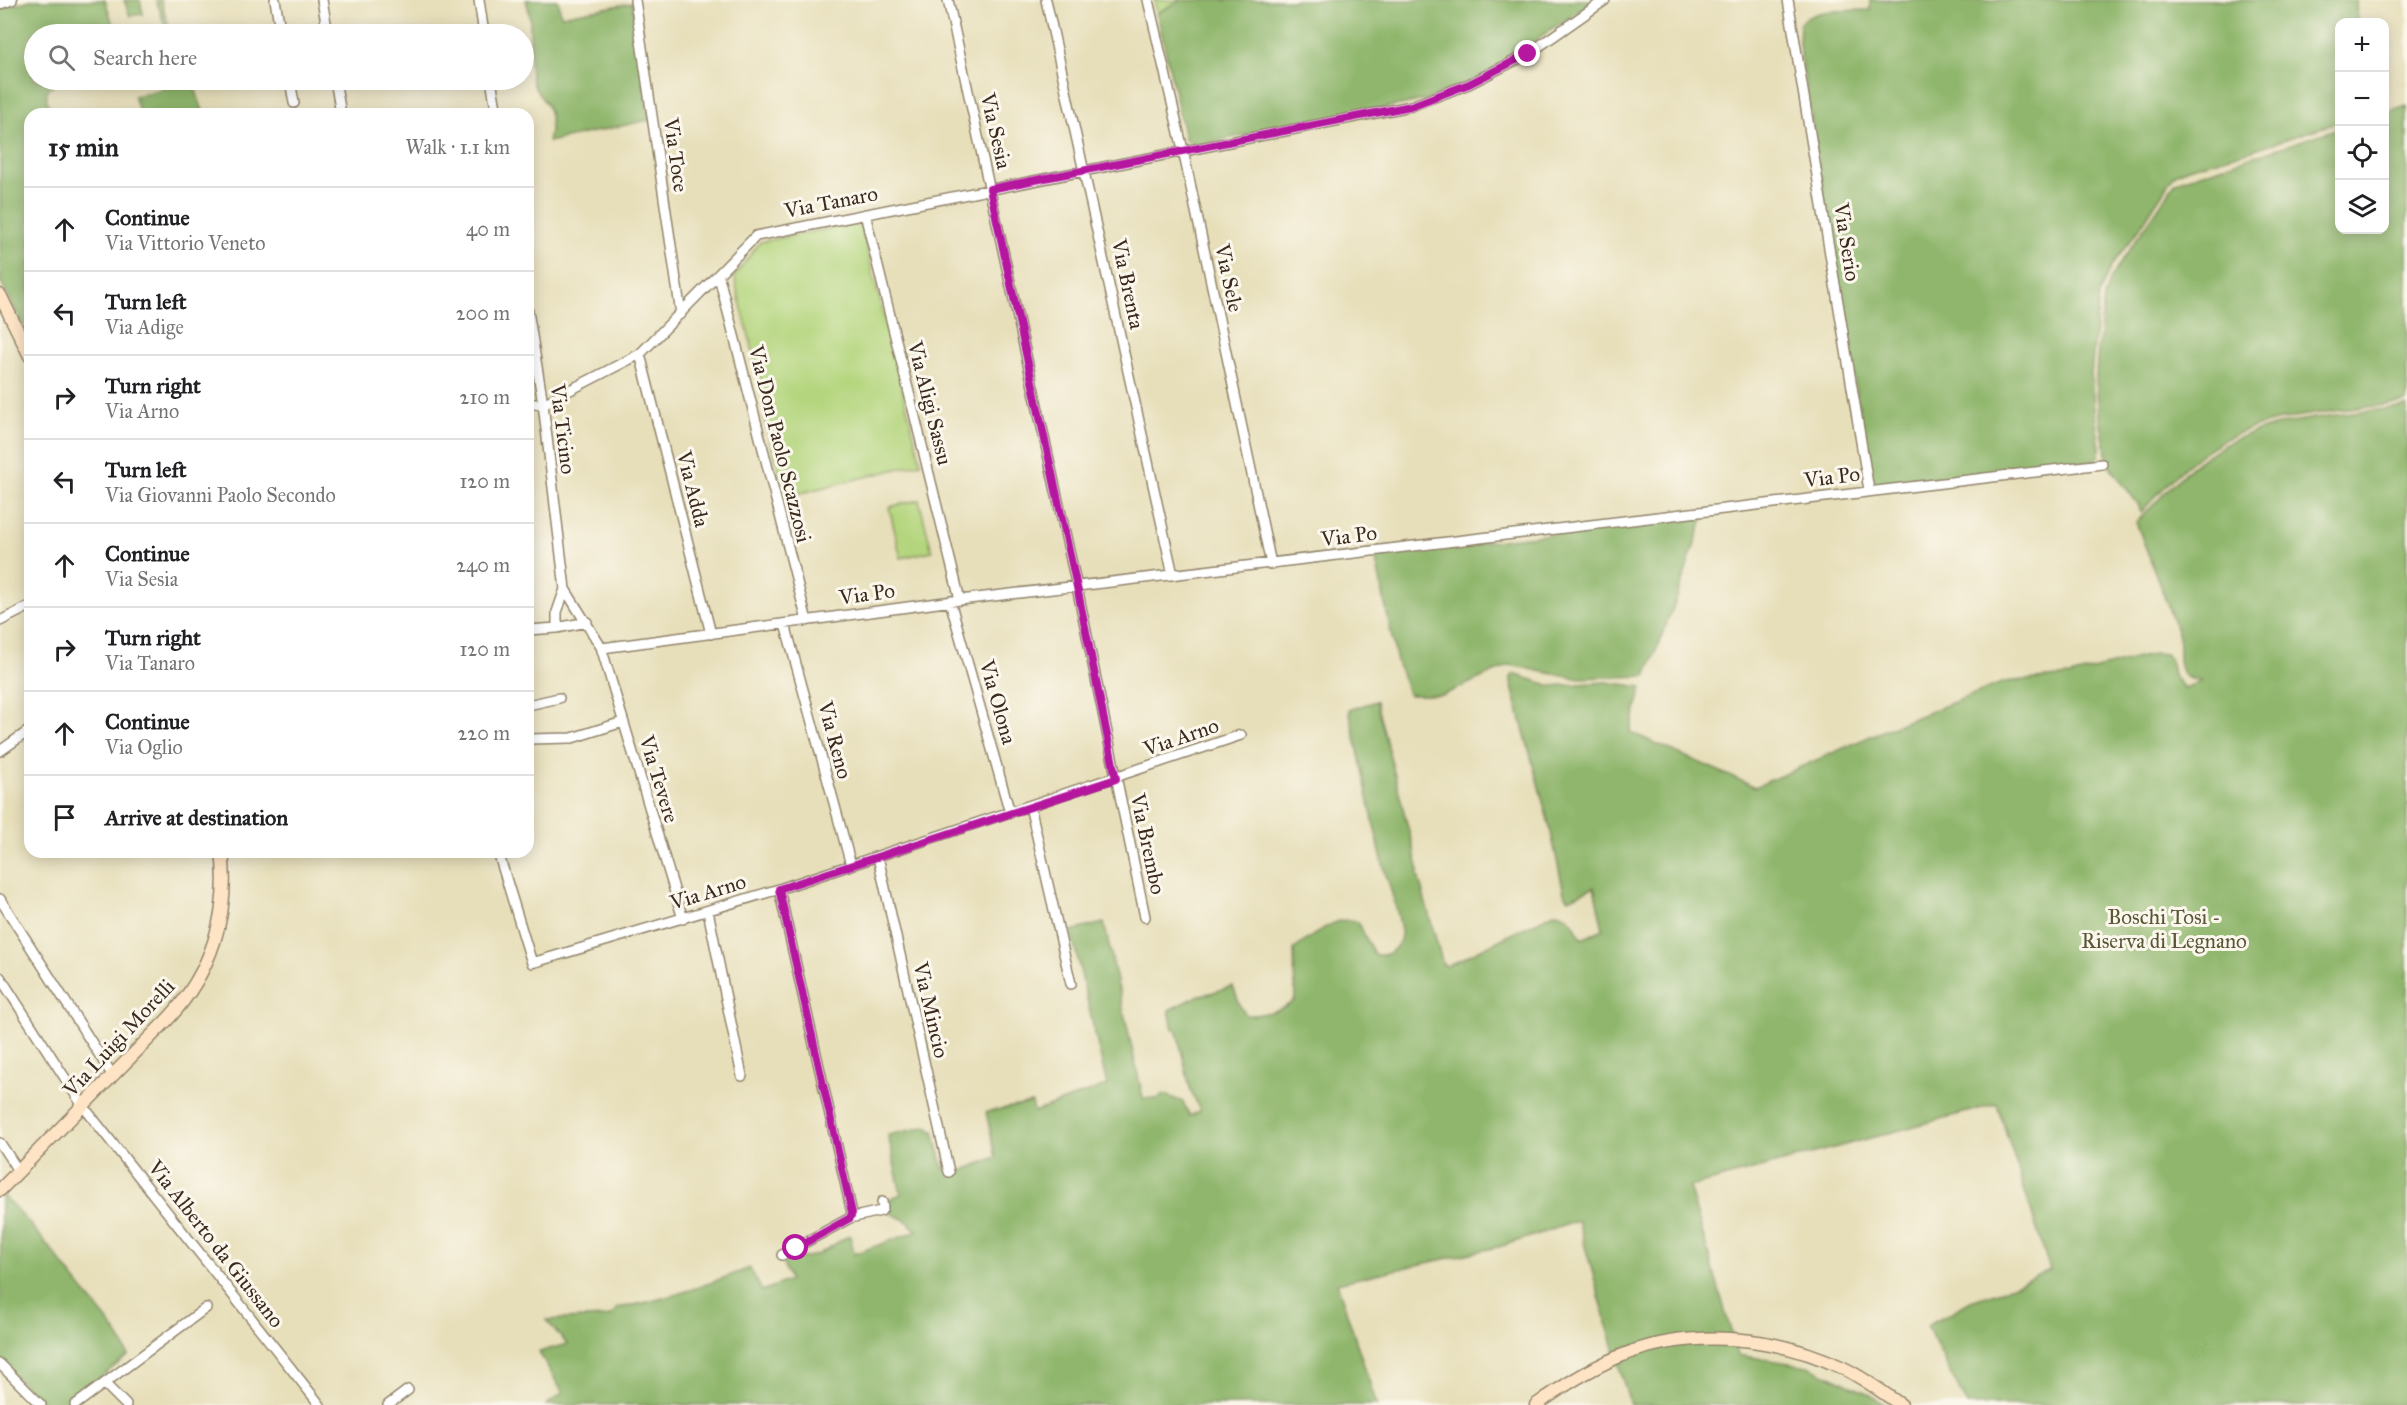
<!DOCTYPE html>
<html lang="en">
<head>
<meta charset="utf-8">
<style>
  :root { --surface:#fff; --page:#f6f6f6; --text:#202124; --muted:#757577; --line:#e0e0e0 }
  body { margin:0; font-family:"IM FELL Great Primer",serif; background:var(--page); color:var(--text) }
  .controls { position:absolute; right:18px; top:18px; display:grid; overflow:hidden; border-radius:12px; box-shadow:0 3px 15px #0003 }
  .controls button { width:54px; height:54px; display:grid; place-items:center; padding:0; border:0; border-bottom:2px solid var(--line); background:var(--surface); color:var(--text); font:30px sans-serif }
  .stop { position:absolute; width:18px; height:18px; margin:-14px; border:4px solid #b5179e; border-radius:50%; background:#fff }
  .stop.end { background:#b5179e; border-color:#fff; box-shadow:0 2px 6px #0008 }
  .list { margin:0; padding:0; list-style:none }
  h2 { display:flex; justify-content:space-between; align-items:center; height:78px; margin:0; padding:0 24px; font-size:26px }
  h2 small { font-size:20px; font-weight:400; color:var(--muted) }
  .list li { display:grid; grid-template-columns:39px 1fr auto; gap:18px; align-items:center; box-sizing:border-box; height:84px; padding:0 24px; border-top:2px solid var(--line) }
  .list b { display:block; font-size:22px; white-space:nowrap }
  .list p { margin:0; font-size:20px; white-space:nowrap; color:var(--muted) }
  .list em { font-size:20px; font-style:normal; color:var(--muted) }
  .icon { flex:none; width:33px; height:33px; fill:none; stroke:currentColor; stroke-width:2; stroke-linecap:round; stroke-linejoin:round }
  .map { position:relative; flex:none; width:2407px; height:1405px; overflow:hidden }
  .search { position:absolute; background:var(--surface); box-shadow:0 3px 15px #0003; left:24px; top:24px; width:510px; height:66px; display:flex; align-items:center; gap:15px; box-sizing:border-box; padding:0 21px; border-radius:33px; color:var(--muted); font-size:22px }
  .panel { position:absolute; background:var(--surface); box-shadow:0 3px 15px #0003; left:24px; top:108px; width:510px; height:750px; border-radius:18px }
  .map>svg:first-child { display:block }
  .green { fill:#b4d57d; stroke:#78804e; stroke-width:1.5 }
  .forest { fill:#8fb66c; stroke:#657045; stroke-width:1.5 }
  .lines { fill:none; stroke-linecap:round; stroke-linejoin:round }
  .street-casing { stroke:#91846c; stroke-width:12 }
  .secondary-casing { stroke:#91846c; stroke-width:15 }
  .street { stroke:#fff; stroke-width:9 }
  .secondary { stroke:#fee4c5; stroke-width:12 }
  .route { stroke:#b5179e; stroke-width:8 }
  .labels { text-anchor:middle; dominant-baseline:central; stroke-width:6; stroke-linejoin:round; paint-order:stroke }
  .street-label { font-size:21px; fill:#3b2a1e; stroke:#fbf7ec }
  .park-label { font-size:21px; fill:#595536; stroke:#fbf7ec }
</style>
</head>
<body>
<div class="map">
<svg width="2407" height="1405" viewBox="0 0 2407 1405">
  <rect width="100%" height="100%" fill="#fbf7ec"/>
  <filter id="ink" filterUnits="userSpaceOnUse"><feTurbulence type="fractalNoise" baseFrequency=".0167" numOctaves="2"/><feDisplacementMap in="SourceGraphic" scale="12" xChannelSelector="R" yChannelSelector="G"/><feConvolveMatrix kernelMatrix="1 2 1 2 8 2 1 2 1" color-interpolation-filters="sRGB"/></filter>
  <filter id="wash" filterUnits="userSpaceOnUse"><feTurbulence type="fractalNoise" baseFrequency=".008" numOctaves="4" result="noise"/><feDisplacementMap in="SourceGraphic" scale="24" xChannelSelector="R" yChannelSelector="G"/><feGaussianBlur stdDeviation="1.35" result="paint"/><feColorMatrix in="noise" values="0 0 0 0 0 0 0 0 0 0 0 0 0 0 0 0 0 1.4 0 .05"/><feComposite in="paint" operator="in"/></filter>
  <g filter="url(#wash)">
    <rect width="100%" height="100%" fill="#e7dfba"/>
    <path class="green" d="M 1154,0 L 1181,0 L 1157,13 Z
      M 857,223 L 861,226 L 921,463 L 793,495 L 788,475 L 780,477 L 764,418 L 770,417 L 736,286 L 735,275 L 760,242 Z
      M 919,500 L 932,551 L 901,558 L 889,507 Z"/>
    <path class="forest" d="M 30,0 L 105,0 L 116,34 L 34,34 L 34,80 L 71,80 C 46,87 42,88 51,114 L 30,114 L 30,338 L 0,280 L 0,9 Z
      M 124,0 L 140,0 L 143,14 L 130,16 Z
      M 156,0 L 161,0 L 171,34 L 168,34 Z
      M 526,0 L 558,0 L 561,16 L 632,3 L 649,120 L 548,142 C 551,128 553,113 544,101 C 539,94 534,89 532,81 C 526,54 535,26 526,0 Z
      M 1181,0 L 1598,0 L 1554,27 L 1509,60 L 1480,77 L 1425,100 L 1195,145 L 1186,141 L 1185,138 L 1157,13 Z
      M 1870,0 L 2356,0 L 2357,22 L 2340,22 L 2339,122 L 2252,150 L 2188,168 L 2175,174 L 2172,178 L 2139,229 L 2110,268 L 2099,295 L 2091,374 L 2094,411 L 2100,448 L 2099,455 L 2094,461 L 1872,485 L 1799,45 L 1800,23 C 1816,7 1849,11 1870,10 Z
      M 177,80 L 192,80 L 204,114 L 140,114 L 134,96 L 160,90 Z
      M 2407,106 L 2407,402 C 2341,412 2260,412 2204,452 C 2180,469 2161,491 2141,512 L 2138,504 L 2108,464 L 2099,413 L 2096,378 L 2097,360 L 2104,298 L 2110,278 L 2176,182 L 2339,128 L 2340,230 L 2384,230 L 2385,113 Z
      M 2407,406 L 2407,1405 L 1967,1405 L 1927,1326 L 1971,1301 L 2001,1291 L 2050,1270 L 1997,1104 L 1689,1187 L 1738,1355 L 1808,1366 L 1869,1394 L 1885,1405 L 1630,1405 L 1578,1221 L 1502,1246 L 1337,1283 L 1377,1405 L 546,1405 L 563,1393 L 539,1352 L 567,1344 L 546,1320 L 607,1317 L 613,1314 L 617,1308 C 664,1301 706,1285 750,1268 L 762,1291 L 790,1280 L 783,1265 L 791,1260 L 817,1255 L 850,1235 L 854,1254 L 917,1231 L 907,1221 L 890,1213 L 887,1204 L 891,1202 L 889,1199 L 901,1194 L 888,1135 L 928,1126 L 931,1131 L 934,1131 L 943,1168 L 955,1166 L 957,1173 L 996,1157 L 986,1112 L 1032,1103 L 1034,1112 L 1107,1085 L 1071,931 L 1104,923 L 1143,1098 L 1157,1099 L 1163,1094 L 1183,1102 L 1190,1116 L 1200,1111 L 1190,1088 L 1177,1032 L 1173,1029 L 1169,1010 L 1191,999 L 1233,986 L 1240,1006 L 1246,1015 C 1259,1016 1287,1010 1295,999 L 1294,949 C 1311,938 1336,913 1358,922 L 1374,954 C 1386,959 1399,948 1401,936 C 1403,923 1388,883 1384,868 C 1371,816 1361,762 1349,710 L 1376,701 L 1419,871 L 1417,872 L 1443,965 L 1447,966 L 1556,912 C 1571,914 1575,927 1582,939 L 1603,929 L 1594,887 L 1569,899 L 1564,893 L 1550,828 L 1511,683 L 1511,677 L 1514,674 L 1552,686 L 1606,682 L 1642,687 L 1630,732 L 1755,787 L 1887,729 L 2004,682 L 2070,676 L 2157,653 L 2165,654 L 2170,659 L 2173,675 L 2184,688 L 2202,681 C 2197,679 2193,680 2188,678 C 2175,672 2180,645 2179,636 L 2136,522 C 2160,500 2181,472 2209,454 C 2265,416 2342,416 2407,406 Z
      M 1704,516 L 1676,600 L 1646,676 L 1573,678 L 1510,665 L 1443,695 L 1409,695 L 1397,662 L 1375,555 Z
      M 1,1194 C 33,1224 59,1260 86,1294 C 100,1313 121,1333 128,1356 L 65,1405 L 45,1405 L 0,1362 Z"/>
  </g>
  <g filter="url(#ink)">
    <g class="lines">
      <defs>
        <path id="street" d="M 275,0 L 281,34
          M 322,0 L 328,34
          M 479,0 L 484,34
          M 635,0 L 681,314
          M 948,0 L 1077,587 L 1145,917
          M 1046,0 L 1173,575
          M 1148,0 L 1183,150 L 1271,564
          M 1788,0 L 1869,490
          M 0,4 L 12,0
          M 290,80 L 294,103
          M 335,80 L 341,114
          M 491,80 L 497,114
          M 865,214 L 960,600
          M 719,277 L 807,621
          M 528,311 L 543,404 L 565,589 L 557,612 L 557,628
          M 640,354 L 711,634
          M 528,404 L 543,404 L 640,354 L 756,236 L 1411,106 L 1469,84 L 1528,54 L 1605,0
          M 565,589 L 601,647 L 683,919
          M 950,601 L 1010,813
          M 0,621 L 30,606
          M 785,624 L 851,865
          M 528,630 L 557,628 L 587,622
          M 602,648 L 960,600 L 2102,464
          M 528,705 L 559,698
          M 528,739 L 572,738 L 623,722
          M 0,751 L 30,730
          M 1030,806 L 1071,984
          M 498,852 L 532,963 L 779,889 L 1241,735
          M 878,857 L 949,1172
          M 779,889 L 852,1213 L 850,1218
          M 0,899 L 113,1076
          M 708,911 L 742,1076
          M 0,977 L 83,1106 L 320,1405
          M 0,1143 L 19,1172
          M 782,1255 L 850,1218 L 881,1211 L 883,1208 L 882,1202
          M 0,1364 L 41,1405
          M 105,1384 L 126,1405
          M 75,1405 L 206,1308
          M 388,1405 L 408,1390"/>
        <path id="secondary" d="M 0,295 L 30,356
          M 0,1190 L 168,1019 C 211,973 230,914 222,852
          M 1536,1405 C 1564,1385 1596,1365 1628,1353 C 1697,1328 1778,1337 1843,1368 C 1864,1378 1882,1392 1901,1405"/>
      </defs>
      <use href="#street" class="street-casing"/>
      <use href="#secondary" class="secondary-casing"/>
      <use href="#street" class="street"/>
      <use href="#secondary" class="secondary"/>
    </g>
  </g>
  <g class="lines" filter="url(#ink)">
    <path class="route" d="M 796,1248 L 850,1218 L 852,1213 L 779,889 L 1116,779 L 1077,587 L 990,189 L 1411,106 L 1469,84 L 1528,54"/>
  </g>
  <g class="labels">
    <g class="street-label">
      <text transform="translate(996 131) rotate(77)">Via Sesia</text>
      <text transform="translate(676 155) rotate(82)">Via Toce</text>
      <text transform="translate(831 202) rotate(-11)">Via Tanaro</text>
      <text transform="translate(1847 242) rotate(81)">Via Serio</text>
      <text transform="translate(1229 278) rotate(78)">Via Sele</text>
      <text transform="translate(1128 284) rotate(78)">Via Brenta</text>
      <text transform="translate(930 403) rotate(76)">Via Aligi Sassu</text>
      <text transform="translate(563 429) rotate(83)">Via Ticino</text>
      <text transform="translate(780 444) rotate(76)">Via Don Paolo Scazzosi</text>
      <text transform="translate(1832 477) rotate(-7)">Via Po</text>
      <text transform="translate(693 489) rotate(76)">Via Adda</text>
      <text transform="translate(1349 536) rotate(-7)">Via Po</text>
      <text transform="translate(867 594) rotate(-8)">Via Po</text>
      <text transform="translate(998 702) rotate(74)">Via Olona</text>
      <text transform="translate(1181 737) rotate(-19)">Via Arno</text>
      <text transform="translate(835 740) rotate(75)">Via Reno</text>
      <text transform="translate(659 779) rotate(73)">Via Tevere</text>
      <text transform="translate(1148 844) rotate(78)">Via Brembo</text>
      <text transform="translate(708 892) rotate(-17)">Via Arno</text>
      <text transform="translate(931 1010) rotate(77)">Via Mincio</text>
      <text transform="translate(119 1038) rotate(-47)">Via Luigi Morelli</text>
      <text transform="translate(216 1244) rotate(52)">Via Alberto da Giussano</text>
    </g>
    <g class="park-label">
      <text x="2164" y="917">Boschi Tosi -<tspan x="2164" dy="24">Riserva di Legnano</tspan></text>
    </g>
  </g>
</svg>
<div class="controls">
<button>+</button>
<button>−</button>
<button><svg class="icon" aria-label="locate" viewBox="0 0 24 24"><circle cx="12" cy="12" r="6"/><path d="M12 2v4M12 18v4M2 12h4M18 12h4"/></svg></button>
<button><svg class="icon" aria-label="layers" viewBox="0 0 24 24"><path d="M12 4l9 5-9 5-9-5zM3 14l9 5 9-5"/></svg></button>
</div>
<div class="stop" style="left:796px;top:1248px"></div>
<div class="stop end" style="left:1528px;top:54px"></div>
<div class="search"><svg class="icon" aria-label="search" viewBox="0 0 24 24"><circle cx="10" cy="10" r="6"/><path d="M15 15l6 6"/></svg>Search here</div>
<section class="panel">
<h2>15 min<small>Walk · 1.1 km</small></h2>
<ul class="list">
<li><svg class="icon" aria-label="ahead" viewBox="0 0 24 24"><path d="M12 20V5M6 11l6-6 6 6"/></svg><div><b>Continue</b><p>Via Vittorio Veneto</p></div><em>40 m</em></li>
<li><svg class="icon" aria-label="left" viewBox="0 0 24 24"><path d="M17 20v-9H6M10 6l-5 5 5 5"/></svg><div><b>Turn left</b><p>Via Adige</p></div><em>200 m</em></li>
<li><svg class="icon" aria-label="right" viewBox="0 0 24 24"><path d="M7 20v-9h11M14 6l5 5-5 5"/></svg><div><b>Turn right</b><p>Via Arno</p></div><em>210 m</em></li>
<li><svg class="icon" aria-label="left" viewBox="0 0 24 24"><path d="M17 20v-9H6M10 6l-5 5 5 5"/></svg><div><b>Turn left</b><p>Via Giovanni Paolo Secondo</p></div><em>120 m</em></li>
<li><svg class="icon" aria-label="ahead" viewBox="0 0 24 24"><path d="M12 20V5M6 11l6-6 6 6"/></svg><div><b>Continue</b><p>Via Sesia</p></div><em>240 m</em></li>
<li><svg class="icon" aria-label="right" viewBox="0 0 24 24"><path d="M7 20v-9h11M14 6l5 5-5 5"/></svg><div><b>Turn right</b><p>Via Tanaro</p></div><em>120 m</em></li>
<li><svg class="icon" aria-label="ahead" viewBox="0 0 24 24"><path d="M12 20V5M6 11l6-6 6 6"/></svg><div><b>Continue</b><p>Via Oglio</p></div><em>220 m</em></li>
<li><svg class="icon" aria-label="arrive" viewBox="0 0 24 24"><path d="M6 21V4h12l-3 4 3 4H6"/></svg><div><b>Arrive at destination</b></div></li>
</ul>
</section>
</div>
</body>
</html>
